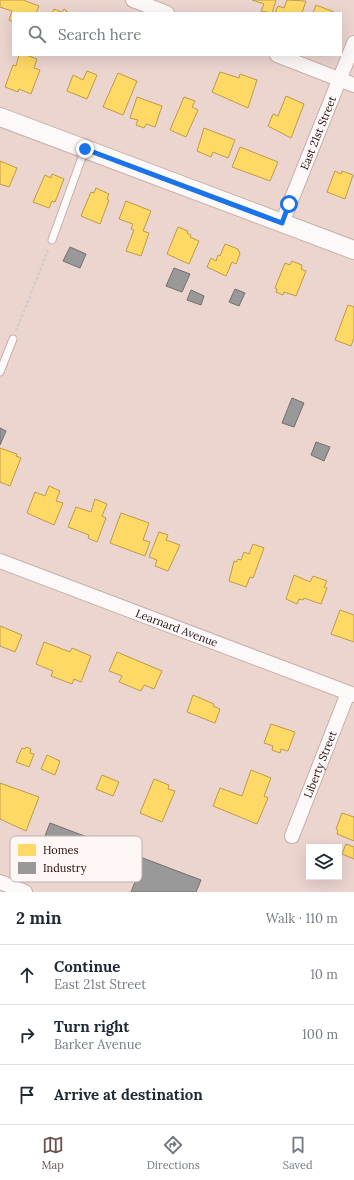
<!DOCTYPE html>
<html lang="en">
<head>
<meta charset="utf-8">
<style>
  :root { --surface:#fff; --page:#f6f6f7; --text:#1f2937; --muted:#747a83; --line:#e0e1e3; --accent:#69514d }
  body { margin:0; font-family:Lora,serif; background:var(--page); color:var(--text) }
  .controls { position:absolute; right:12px; bottom:12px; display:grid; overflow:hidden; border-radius:0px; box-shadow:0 4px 16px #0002 }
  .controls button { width:36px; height:36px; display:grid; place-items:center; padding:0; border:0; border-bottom:1px solid var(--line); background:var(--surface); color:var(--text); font:20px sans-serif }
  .stop { position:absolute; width:12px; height:12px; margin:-9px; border:3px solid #1a73e8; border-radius:50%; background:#fff }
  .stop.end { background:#1a73e8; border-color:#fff; box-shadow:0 1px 4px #0008 }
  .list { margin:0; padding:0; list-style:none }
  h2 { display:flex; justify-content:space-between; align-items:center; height:52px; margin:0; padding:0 16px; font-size:17px }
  h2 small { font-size:13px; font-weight:400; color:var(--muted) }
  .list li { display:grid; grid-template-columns:26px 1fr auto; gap:12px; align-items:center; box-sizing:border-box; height:60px; padding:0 16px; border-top:1px solid var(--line) }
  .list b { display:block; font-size:15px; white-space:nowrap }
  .list p { margin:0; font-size:13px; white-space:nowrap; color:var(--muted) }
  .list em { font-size:13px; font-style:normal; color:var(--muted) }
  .icon { flex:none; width:22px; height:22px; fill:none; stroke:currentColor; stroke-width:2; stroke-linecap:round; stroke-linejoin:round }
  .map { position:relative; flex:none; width:354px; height:892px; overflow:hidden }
  .search { position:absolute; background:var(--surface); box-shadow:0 4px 16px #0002; left:12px; right:12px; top:12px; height:44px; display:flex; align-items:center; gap:10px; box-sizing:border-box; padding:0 14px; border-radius:0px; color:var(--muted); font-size:15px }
  .sheet { height:232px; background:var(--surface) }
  nav { display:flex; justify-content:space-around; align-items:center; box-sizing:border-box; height:56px; border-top:1px solid var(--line); background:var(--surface); font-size:11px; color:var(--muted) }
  nav a { display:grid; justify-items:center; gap:2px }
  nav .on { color:var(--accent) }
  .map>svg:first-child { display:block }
  .homes { fill:#ffd966; stroke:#bd9b4a }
  .industry { fill:#999; stroke:#756e6d }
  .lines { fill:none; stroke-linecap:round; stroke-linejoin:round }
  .service-casing { stroke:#c7b0ab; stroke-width:9 }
  .minor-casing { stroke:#c7b0ab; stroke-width:16 }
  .tertiary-casing { stroke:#c7b0ab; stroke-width:20 }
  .path { stroke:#d4cccb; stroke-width:2.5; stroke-dasharray:3 2; stroke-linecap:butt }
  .service { stroke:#fcf9f8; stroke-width:7 }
  .minor { stroke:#fcf9f8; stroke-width:14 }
  .tertiary { stroke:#fcf9f8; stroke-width:18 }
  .route { stroke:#1a73e8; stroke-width:5 }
  .labels { text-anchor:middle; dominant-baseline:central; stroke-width:4; stroke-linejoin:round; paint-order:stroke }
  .street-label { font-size:11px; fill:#220a07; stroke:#fef7f5 }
  .key { fill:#fef7f5; stroke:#bcb0ae; stroke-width:1 }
  .key-label { font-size:11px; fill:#220a07 }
</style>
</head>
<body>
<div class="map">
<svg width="354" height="892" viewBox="0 0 354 892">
  <rect width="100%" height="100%" fill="#ecd4cf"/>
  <path class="homes" d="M 0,0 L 23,0 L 39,6 L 36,13 L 13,13 L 13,22 L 9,20 L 12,11 L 0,7 Z
    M 252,0 L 276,0 L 272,13 L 261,11 L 264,4 Z
    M 287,0 L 306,1 L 302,13 L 275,13 L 278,6 L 284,8 Z
    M 316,5 L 334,12 L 333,13 L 313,13 Z
    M 54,9 L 62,12 L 64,9 L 67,11 L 66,13 L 52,13 Z
    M 19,55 L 26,55 L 37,59 L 34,68 L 40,70 L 31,94 L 19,89 L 18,92 L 5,87 L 13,65 L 16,66 Z
    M 87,71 L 97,75 L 87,99 L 67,91 L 73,75 L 83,80 Z
    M 220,72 L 239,78 L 240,74 L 257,80 L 248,108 L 212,92 Z
    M 118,73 L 137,81 L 123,115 L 103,107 Z
    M 286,96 L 304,104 L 291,138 L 268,126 L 273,114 L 278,116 Z
    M 137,97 L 162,106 L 155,127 L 146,124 L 144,128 L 136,125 L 138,120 L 130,118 Z
    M 184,97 L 195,101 L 192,107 L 198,110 L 186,137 L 170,130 Z
    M 204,128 L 235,140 L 228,158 L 213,152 L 211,157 L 197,151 Z
    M 240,147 L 278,162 L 270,181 L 232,167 Z
    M 0,161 L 17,168 L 9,187 L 0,184 Z
    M 335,171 L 341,174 L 342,171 L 353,175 L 345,199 L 327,192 Z
    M 52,174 L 64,179 L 55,202 L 52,201 L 49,208 L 33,202 L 45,175 L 51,178 Z
    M 96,188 L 109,194 L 107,199 L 109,200 L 100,224 L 81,216 L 91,192 L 94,193 Z
    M 126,201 L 151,211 L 143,231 L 149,233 L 141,256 L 126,251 L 134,230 L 131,229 L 133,224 L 119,219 Z
    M 178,227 L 188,231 L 187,233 L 191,235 L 190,237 L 199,241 L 189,264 L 167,254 Z
    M 225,244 L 238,249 L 240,254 L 236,264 L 232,262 L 226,276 L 207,267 L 211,258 L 216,261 L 218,255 L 220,256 Z
    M 292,261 L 302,265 L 301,269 L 306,271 L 296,296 L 284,292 L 283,295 L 276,292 L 277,289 L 275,288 L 285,263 L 290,265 Z
    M 348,305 L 354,307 L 354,338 L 351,346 L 335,340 Z
    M 0,448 L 17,454 L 16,456 L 21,458 L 10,486 L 0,482 Z
    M 49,486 L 60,491 L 56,501 L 63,503 L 54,525 L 27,513 L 35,492 L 45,496 Z
    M 95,499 L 107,504 L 102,516 L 106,518 L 97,542 L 88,538 L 89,535 L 68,527 L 76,507 L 91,512 Z
    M 121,513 L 149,523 L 143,540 L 150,542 L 145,556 L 110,543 Z
    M 159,532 L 168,535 L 166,540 L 180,545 L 168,571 L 155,566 L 157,560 L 149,557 Z
    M 253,544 L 264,548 L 253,578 L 250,577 L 246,587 L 229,581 L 234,561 L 236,562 L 238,559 L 241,560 L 244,552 L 249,554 Z
    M 294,575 L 310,582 L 313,576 L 327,581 L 324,587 L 327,588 L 321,604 L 304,598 L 303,600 L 299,599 L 297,604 L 286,599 Z
    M 340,610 L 354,615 L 354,642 L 331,634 Z
    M 0,626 L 22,635 L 15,652 L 0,646 Z
    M 44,642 L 70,652 L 72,648 L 91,656 L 81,682 L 74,679 L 72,684 L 51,676 L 53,671 L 36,664 Z
    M 117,652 L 162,671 L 154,689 L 144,685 L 141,691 L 119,682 L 122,676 L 109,671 Z
    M 193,695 L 214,704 L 213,706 L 220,709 L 215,723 L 187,712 Z
    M 271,724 L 295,732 L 288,751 L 281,749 L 280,753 L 272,750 L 273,746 L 264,743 Z
    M 26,747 L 31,749 L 30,753 L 34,754 L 29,767 L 16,762 L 22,748 L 25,749 Z
    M 47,755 L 60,761 L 55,775 L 41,769 Z
    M 251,770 L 271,778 L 264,796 L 268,798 L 257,824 L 213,806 L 220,788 L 242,796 Z
    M 102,775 L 119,782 L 113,796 L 96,789 Z
    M 154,779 L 169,785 L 168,789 L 175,791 L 162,822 L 140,813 Z
    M 0,783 L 39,797 L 26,831 L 0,819 Z
    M 342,813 L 354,817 L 354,841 L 337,834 L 338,830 L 336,829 Z
    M 346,844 L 354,847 L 354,859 L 342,854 Z"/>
  <path class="industry" d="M 70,247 L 86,254 L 80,268 L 63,261 Z
    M 174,268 L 190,274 L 182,292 L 166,286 Z
    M 235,289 L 245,293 L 239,306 L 229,302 Z
    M 191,290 L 204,296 L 201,305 L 187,300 Z
    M 292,398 L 304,403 L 294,427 L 282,423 Z
    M 0,428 L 6,431 L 0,445 Z
    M 316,442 L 330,447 L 324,461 L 311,455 Z
    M 50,823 L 201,880 L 196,892 L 131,892 L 135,882 L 100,869 L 96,880 L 51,864 L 55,854 L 40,849 Z"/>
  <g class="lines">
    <defs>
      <path id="service" d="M 52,240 L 85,149
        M 0,372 L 13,339"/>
      <g id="minor">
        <path d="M 133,0 L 167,13"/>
        <path d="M 277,55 L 354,85"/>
        <path id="s1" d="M 282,223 L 354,43"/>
        <path id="s2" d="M 0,561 L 354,695"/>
        <path id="s3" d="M 292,836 L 348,693"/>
        <path d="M 0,882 L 25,892"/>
      </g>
      <path id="tertiary" d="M 0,117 L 354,250"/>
    </defs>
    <use href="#service" class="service-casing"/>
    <use href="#minor" class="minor-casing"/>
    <use href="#tertiary" class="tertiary-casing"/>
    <path class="path" d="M 16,331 L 48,250"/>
    <use href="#service" class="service"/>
    <use href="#minor" class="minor"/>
    <use href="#tertiary" class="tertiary"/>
  </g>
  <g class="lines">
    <path class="route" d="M 85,149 L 282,223 L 289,204"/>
  </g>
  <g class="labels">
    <g class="street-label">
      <text stroke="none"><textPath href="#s1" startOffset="97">East 21st Street</textPath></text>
      <text stroke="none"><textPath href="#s2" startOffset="189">Learnard Avenue</textPath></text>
      <text stroke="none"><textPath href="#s3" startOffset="77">Liberty Street</textPath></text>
    </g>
  </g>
  <rect x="10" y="836" width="132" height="46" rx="6" class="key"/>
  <rect x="18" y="844" width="18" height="12" fill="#ffd966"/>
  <rect x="18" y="862" width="18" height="12" fill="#999"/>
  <g class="key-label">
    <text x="43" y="854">Homes</text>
    <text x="43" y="872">Industry</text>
  </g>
</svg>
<div class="controls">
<button><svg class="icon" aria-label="layers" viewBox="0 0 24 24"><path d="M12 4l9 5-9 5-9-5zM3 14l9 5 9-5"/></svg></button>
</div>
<div class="stop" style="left:289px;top:204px"></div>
<div class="stop end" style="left:85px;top:149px"></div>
<div class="search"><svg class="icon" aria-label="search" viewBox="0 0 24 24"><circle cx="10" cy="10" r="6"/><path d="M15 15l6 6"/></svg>Search here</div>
</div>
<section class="sheet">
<h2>2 min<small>Walk · 110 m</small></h2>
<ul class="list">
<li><svg class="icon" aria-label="ahead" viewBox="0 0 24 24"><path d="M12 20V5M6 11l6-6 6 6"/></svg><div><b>Continue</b><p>East 21st Street</p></div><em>10 m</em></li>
<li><svg class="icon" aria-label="right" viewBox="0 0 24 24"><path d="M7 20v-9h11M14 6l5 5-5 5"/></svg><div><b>Turn right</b><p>Barker Avenue</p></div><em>100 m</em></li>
<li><svg class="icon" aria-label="arrive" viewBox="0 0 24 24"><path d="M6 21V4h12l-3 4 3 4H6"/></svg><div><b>Arrive at destination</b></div></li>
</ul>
</section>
<nav>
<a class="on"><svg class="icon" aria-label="map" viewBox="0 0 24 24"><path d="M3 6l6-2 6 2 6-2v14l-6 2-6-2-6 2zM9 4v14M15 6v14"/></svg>Map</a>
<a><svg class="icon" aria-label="directions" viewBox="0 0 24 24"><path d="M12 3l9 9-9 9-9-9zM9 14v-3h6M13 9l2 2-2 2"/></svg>Directions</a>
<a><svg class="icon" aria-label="saved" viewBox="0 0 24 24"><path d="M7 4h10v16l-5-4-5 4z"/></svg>Saved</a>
</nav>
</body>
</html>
